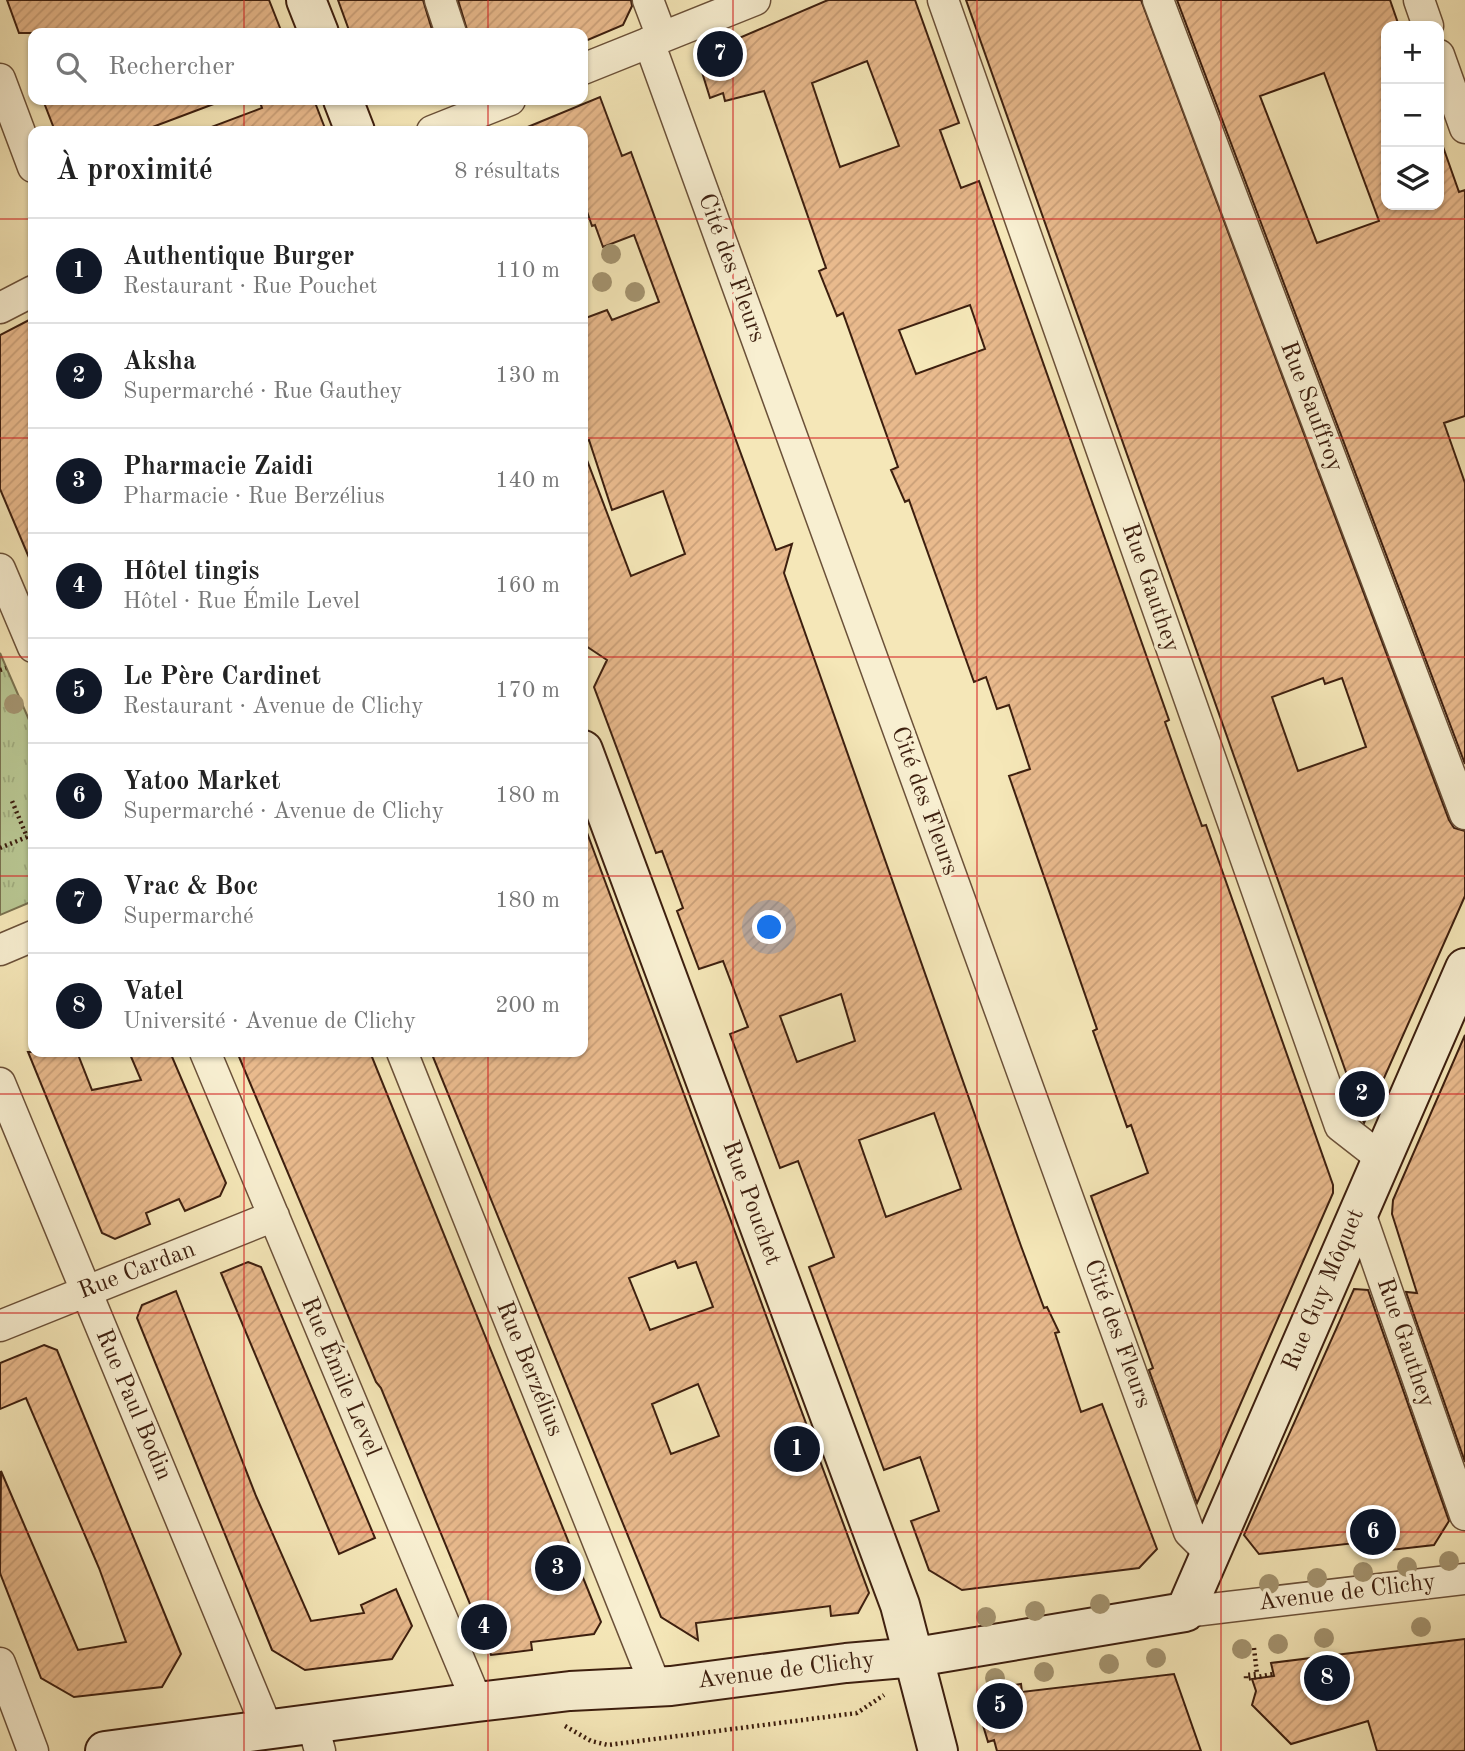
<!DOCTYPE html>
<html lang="fr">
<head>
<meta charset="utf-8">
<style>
  :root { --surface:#fff; --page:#f2f2f2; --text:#222; --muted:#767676; --line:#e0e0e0; --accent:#111827 }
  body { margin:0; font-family:"Old Standard TT",serif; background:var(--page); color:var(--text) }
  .controls { position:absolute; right:21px; top:21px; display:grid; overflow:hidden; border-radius:14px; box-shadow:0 2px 5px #0004 }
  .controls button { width:63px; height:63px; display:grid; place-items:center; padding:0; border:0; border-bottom:2px solid var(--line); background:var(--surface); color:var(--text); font:35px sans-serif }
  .you { position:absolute; left:770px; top:928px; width:24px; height:24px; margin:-18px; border:5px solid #fff; border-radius:50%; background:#1a73e8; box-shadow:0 0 0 10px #1a73e833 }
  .badge { display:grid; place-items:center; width:46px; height:46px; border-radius:50%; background:var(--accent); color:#fff; font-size:23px; font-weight:700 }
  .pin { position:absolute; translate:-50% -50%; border:4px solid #fff; box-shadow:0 2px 7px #0006 }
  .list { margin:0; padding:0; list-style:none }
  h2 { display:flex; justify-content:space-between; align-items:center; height:91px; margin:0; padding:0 28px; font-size:30px }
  h2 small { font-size:23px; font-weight:400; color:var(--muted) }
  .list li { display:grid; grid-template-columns:46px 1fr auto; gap:21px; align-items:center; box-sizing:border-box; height:105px; padding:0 28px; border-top:2px solid var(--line) }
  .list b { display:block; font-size:26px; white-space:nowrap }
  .list p { margin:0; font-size:23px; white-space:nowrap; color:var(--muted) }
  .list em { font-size:23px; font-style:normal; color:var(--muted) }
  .icon { flex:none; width:38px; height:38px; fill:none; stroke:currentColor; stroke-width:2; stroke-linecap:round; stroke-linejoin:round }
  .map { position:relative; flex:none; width:1465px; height:1751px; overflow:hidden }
  .search { position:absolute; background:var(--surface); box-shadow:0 2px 5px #0004; left:28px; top:28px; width:560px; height:77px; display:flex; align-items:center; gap:18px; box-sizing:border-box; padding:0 24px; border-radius:14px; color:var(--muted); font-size:26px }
  .panel { position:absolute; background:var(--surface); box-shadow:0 2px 5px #0004; left:28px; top:126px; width:560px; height:931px; border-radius:14px }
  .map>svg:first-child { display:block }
  .grass { fill:url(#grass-tufts); stroke:#7a7250; stroke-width:2 }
  .building { fill:url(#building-hatch); stroke:#3d1f0f; stroke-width:2; fill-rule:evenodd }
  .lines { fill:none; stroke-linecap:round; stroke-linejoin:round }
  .street-casing { stroke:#6b5139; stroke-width:33 }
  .secondary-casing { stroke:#3d1f0f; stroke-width:42 }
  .path { stroke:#3d1f0f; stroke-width:4.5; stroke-dasharray:2 3.5; stroke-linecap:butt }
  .street { stroke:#f8efd1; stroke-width:30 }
  .secondary { stroke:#f8efd1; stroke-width:38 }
  .tree { fill:#a49470 }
  .grid { fill:none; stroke:#d62828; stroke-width:2; stroke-opacity:0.55 }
  .labels { text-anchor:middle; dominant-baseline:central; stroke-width:7; stroke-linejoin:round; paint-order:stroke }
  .street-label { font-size:24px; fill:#3d1f0f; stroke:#f8efd1 }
</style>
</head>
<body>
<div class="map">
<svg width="1465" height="1751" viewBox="0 0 1465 1751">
  <defs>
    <pattern id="grass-tufts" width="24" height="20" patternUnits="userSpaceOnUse" patternTransform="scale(1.75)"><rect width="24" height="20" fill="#b8c692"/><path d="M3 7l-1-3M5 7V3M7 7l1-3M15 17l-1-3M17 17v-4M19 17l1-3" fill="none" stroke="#9faa7d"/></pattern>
    <pattern id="building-hatch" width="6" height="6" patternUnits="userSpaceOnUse" patternTransform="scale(1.75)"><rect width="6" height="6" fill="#e9ba8d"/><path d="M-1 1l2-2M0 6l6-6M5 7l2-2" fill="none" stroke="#c99f78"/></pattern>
  </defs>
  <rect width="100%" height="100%" fill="#f5e7b8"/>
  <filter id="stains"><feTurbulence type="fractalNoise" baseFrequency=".00286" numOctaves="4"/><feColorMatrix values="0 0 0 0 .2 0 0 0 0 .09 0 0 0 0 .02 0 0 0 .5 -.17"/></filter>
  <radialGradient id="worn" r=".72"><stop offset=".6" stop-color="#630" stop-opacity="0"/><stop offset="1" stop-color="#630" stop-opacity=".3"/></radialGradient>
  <path class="grass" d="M 0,653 L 33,729 L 33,901 L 0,915 Z"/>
  <path class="building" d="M 7,0 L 269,0 L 282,33 L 19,33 Z
    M 338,0 L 423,0 L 433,33 L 350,33 Z
    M 458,0 L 631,0 L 632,6 L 623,25 L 583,42 L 583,33 L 468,33 Z
    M 828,0 L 915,0 L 959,123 L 940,130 L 961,188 L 979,181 L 1169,720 L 1165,722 L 1185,779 L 1202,826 L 1206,825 L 1333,1185 L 1333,1193 L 1197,1503 L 1149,1370 L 1153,1368 L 1091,1196 L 1148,1173 L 1131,1125 L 1127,1127 L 1093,1031 L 1097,1029 L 1009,776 L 1030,769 L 1009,705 L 997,709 L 986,677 L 974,682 L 909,500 L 905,502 L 891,470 L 898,467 L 843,313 L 837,316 L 819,271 L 826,268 L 764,91 L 725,101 L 723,93 L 710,98 L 697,56 ZM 867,61 L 899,146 L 840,167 L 812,83 ZM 970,305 L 985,349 L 916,374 L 899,330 Z
    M 966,0 L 1141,0 L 1449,820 L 1454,828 L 1465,831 L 1465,896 L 1364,1123 ZM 1323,678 L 1325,684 L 1342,678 L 1366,747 L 1298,771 L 1272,697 Z
    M 1177,0 L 1390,0 L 1399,26 L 1386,26 L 1386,205 L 1439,205 L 1439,145 L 1442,144 L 1459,192 L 1465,190 L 1465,416 L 1444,423 L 1465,483 L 1465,764 ZM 1324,73 L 1379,221 L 1317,243 L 1260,96 Z
    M 600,97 L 622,156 L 631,152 L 776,550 L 792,544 L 784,573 L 1021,1246 L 1044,1308 L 1047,1307 L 1059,1332 L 1055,1333 L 1081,1412 L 1102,1404 L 1157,1549 L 1139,1568 L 962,1590 L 929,1570 L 911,1521 L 939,1511 L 920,1457 L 884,1470 L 809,1267 L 834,1257 L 798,1161 L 780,1168 L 730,1034 L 748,1027 L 723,961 L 699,969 L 677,911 L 683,908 L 662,851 L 656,853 L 594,687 L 607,660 L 583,644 L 583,456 L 585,455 L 631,576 L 685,554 L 663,491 L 612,510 L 589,440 L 583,442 L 583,319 L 607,310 L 612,320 L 659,302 L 634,235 L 603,247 L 595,225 L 592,226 L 583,200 L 583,131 L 518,131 ZM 841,994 L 855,1041 L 797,1062 L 780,1016 ZM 934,1113 L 961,1189 L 886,1217 L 859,1140 Z
    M 43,100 L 219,100 L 219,102 L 142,131 L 55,131 Z
    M 259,100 L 314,100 L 326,131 L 207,131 L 206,129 L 262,108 Z
    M 33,318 L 33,567 L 0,489 L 0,335 Z
    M 583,830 L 586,830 L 869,1593 L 858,1613 L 831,1616 L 830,1606 L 696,1623 L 698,1640 L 661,1617 L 431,1052 L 583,1052 ZM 675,1261 L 678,1268 L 696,1262 L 713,1307 L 650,1330 L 629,1278 ZM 698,1384 L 719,1436 L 671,1454 L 652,1404 Z
    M 1465,1035 L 1465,1462 L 1406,1292 L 1417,1293 L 1392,1214 L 1393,1200 Z
    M 28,1052 L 77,1052 L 92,1090 L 141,1080 L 129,1052 L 170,1052 L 226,1183 L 220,1196 L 185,1211 L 179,1199 L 146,1213 L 150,1224 L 115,1239 L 102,1233 Z
    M 237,1052 L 370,1052 L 601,1622 L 594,1634 L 531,1642 L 532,1650 L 491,1655 L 381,1388 L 376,1382 Z
    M 248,1262 L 261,1267 L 375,1538 L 339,1554 L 221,1273 Z
    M 1354,1289 L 1368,1290 L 1449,1521 L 1434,1545 L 1373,1552 L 1372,1541 L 1259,1554 L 1244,1535 Z
    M 176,1291 L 256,1496 L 311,1621 L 364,1613 L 361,1605 L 396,1589 L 412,1626 L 392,1659 L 305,1670 L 272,1650 L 137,1318 L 142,1305 Z
    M 44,1345 L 57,1350 L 181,1654 L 162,1687 L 74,1697 L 41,1678 L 0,1573 L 1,1471 L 78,1650 L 126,1642 L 99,1568 L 26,1398 L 0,1409 L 0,1363 Z
    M 1465,1639 L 1465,1751 L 1377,1751 L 1368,1721 L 1291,1744 L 1252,1705 L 1256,1691 L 1252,1679 L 1274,1676 L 1271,1663 Z
    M 1174,1674 L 1201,1751 L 997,1751 L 994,1740 L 988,1742 L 979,1712 L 996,1688 L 1021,1684 L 1022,1692 Z"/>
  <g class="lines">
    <defs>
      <path id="street" d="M 440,0 L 451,33
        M 648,0 L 662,37
        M 943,0 L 1340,1126 L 1381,1158
        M 1158,0 L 1465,814
        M 1419,0 L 1428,26
        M 649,42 L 1189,1532 L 1210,1553
        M 1439,55 L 1465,128
        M 583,69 L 755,0
        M 0,79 L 33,167
        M 432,131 L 510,100
        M 0,308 L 33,291
        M 0,569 L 33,647
        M 0,950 L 33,936
        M 205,1052 L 477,1702
        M 402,1052 L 656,1687
        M 0,1083 L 267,1728
        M 1359,1210 L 1465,1515
        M 0,1326 L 274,1216
        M 1185,1612 L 1465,1579
        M 0,1663 L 33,1751
        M 312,1722 L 320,1751"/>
      <path id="secondary" d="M 306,0 L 319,33
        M 343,100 L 355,131
        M 583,750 L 900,1605 L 938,1751
        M 105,1751 L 477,1702 L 570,1691 L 671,1686 L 846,1663 L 916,1657 L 1185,1612 L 1465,968"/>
    </defs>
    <use href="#street" class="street-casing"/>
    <use href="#secondary" class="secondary-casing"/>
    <path class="path" d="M 0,670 L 6,668
      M 0,848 L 27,837 L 12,801
      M 1254,1648 L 1257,1674 L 1246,1675 L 1246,1679 L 1273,1674
      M 565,1726 L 591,1741 L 608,1745 L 857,1713 L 884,1695"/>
    <use href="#street" class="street"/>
    <use href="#secondary" class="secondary"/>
  </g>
  <g class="tree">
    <circle cx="611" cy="254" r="10"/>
    <circle cx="602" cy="282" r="10"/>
    <circle cx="635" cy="292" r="10"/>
    <circle cx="14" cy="704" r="10"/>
    <circle cx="1449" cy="1561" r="10"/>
    <circle cx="1407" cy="1567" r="10"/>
    <circle cx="1363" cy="1572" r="10"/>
    <circle cx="1317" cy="1578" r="10"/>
    <circle cx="1269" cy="1584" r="10"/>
    <circle cx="1100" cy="1604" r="10"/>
    <circle cx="1035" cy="1611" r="10"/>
    <circle cx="986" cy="1617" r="10"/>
    <circle cx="1421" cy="1627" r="10"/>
    <circle cx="1324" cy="1638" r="10"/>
    <circle cx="1278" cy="1644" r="10"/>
    <circle cx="1242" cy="1649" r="10"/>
    <circle cx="1156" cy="1658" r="10"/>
    <circle cx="1109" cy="1664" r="10"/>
    <circle cx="1044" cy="1672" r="10"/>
    <circle cx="995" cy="1678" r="10"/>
  </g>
  <path class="grid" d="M 244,0 L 244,33M 488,0 L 488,33M 733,0 L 733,1751M 977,0 L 977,1751M 1221,0 L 1221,1751M 244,100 L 244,131M 488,100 L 488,131M 0,219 L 33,219M 583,219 L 1465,219M 0,438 L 33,438M 583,438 L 1465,438M 0,657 L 33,657M 583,657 L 1465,657M 0,876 L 33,876M 583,876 L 1465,876M 244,1052 L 244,1751M 488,1052 L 488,1751M 0,1094 L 1465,1094M 0,1313 L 1465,1313M 0,1532 L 1465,1532"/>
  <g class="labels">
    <g class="street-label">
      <text transform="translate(731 268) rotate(70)">Cité des Fleurs</text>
      <text transform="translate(1311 407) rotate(69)">Rue Sauffroy</text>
      <text transform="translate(1150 588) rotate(71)">Rue Gauthey</text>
      <text transform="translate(924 801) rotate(70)">Cité des Fleurs</text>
      <text transform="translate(751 1203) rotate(70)">Rue Pouchet</text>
      <text transform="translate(137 1271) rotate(-21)">Rue Cardan</text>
      <text transform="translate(1324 1290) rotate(-67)">Rue Guy Môquet</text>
      <text transform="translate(1117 1334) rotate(70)">Cité des Fleurs</text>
      <text transform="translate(1405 1343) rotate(71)">Rue Gauthey</text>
      <text transform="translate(529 1369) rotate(68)">Rue Berzélius</text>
      <text transform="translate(340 1377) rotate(67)">Rue Émile Level</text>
      <text transform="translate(133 1405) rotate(67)">Rue Paul Bodin</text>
      <text transform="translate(1347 1593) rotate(-7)">Avenue de Clichy</text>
      <text transform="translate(786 1671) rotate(-7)">Avenue de Clichy</text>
    </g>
  </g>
  <rect width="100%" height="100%" filter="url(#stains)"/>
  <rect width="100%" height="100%" fill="url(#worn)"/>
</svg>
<div class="controls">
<button>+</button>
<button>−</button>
<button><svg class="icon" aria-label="layers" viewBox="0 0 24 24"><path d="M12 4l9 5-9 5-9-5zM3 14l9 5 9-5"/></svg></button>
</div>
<div class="you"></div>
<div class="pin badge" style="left:797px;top:1449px">1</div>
<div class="pin badge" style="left:1362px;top:1094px">2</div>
<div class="pin badge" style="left:558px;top:1568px">3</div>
<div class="pin badge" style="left:484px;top:1627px">4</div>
<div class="pin badge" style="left:1000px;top:1706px">5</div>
<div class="pin badge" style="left:1373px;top:1532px">6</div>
<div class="pin badge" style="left:720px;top:54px">7</div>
<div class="pin badge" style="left:1327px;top:1678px">8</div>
<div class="search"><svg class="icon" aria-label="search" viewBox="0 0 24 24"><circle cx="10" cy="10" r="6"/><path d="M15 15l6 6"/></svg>Rechercher</div>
<section class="panel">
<h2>À proximité<small>8 résultats</small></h2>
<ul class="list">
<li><span class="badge">1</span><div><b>Authentique Burger</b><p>Restaurant · Rue Pouchet</p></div><em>110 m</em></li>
<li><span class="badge">2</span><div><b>Aksha</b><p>Supermarché · Rue Gauthey</p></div><em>130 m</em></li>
<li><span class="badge">3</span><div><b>Pharmacie Zaidi</b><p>Pharmacie · Rue Berzélius</p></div><em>140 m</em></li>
<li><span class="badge">4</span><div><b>Hôtel tingis</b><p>Hôtel · Rue Émile Level</p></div><em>160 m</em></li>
<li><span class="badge">5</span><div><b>Le Père Cardinet</b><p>Restaurant · Avenue de Clichy</p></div><em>170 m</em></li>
<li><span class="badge">6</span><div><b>Yatoo Market</b><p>Supermarché · Avenue de Clichy</p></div><em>180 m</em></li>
<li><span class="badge">7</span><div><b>Vrac &amp; Boc</b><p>Supermarché</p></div><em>180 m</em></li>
<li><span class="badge">8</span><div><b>Vatel</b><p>Université · Avenue de Clichy</p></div><em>200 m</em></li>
</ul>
</section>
</div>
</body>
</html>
